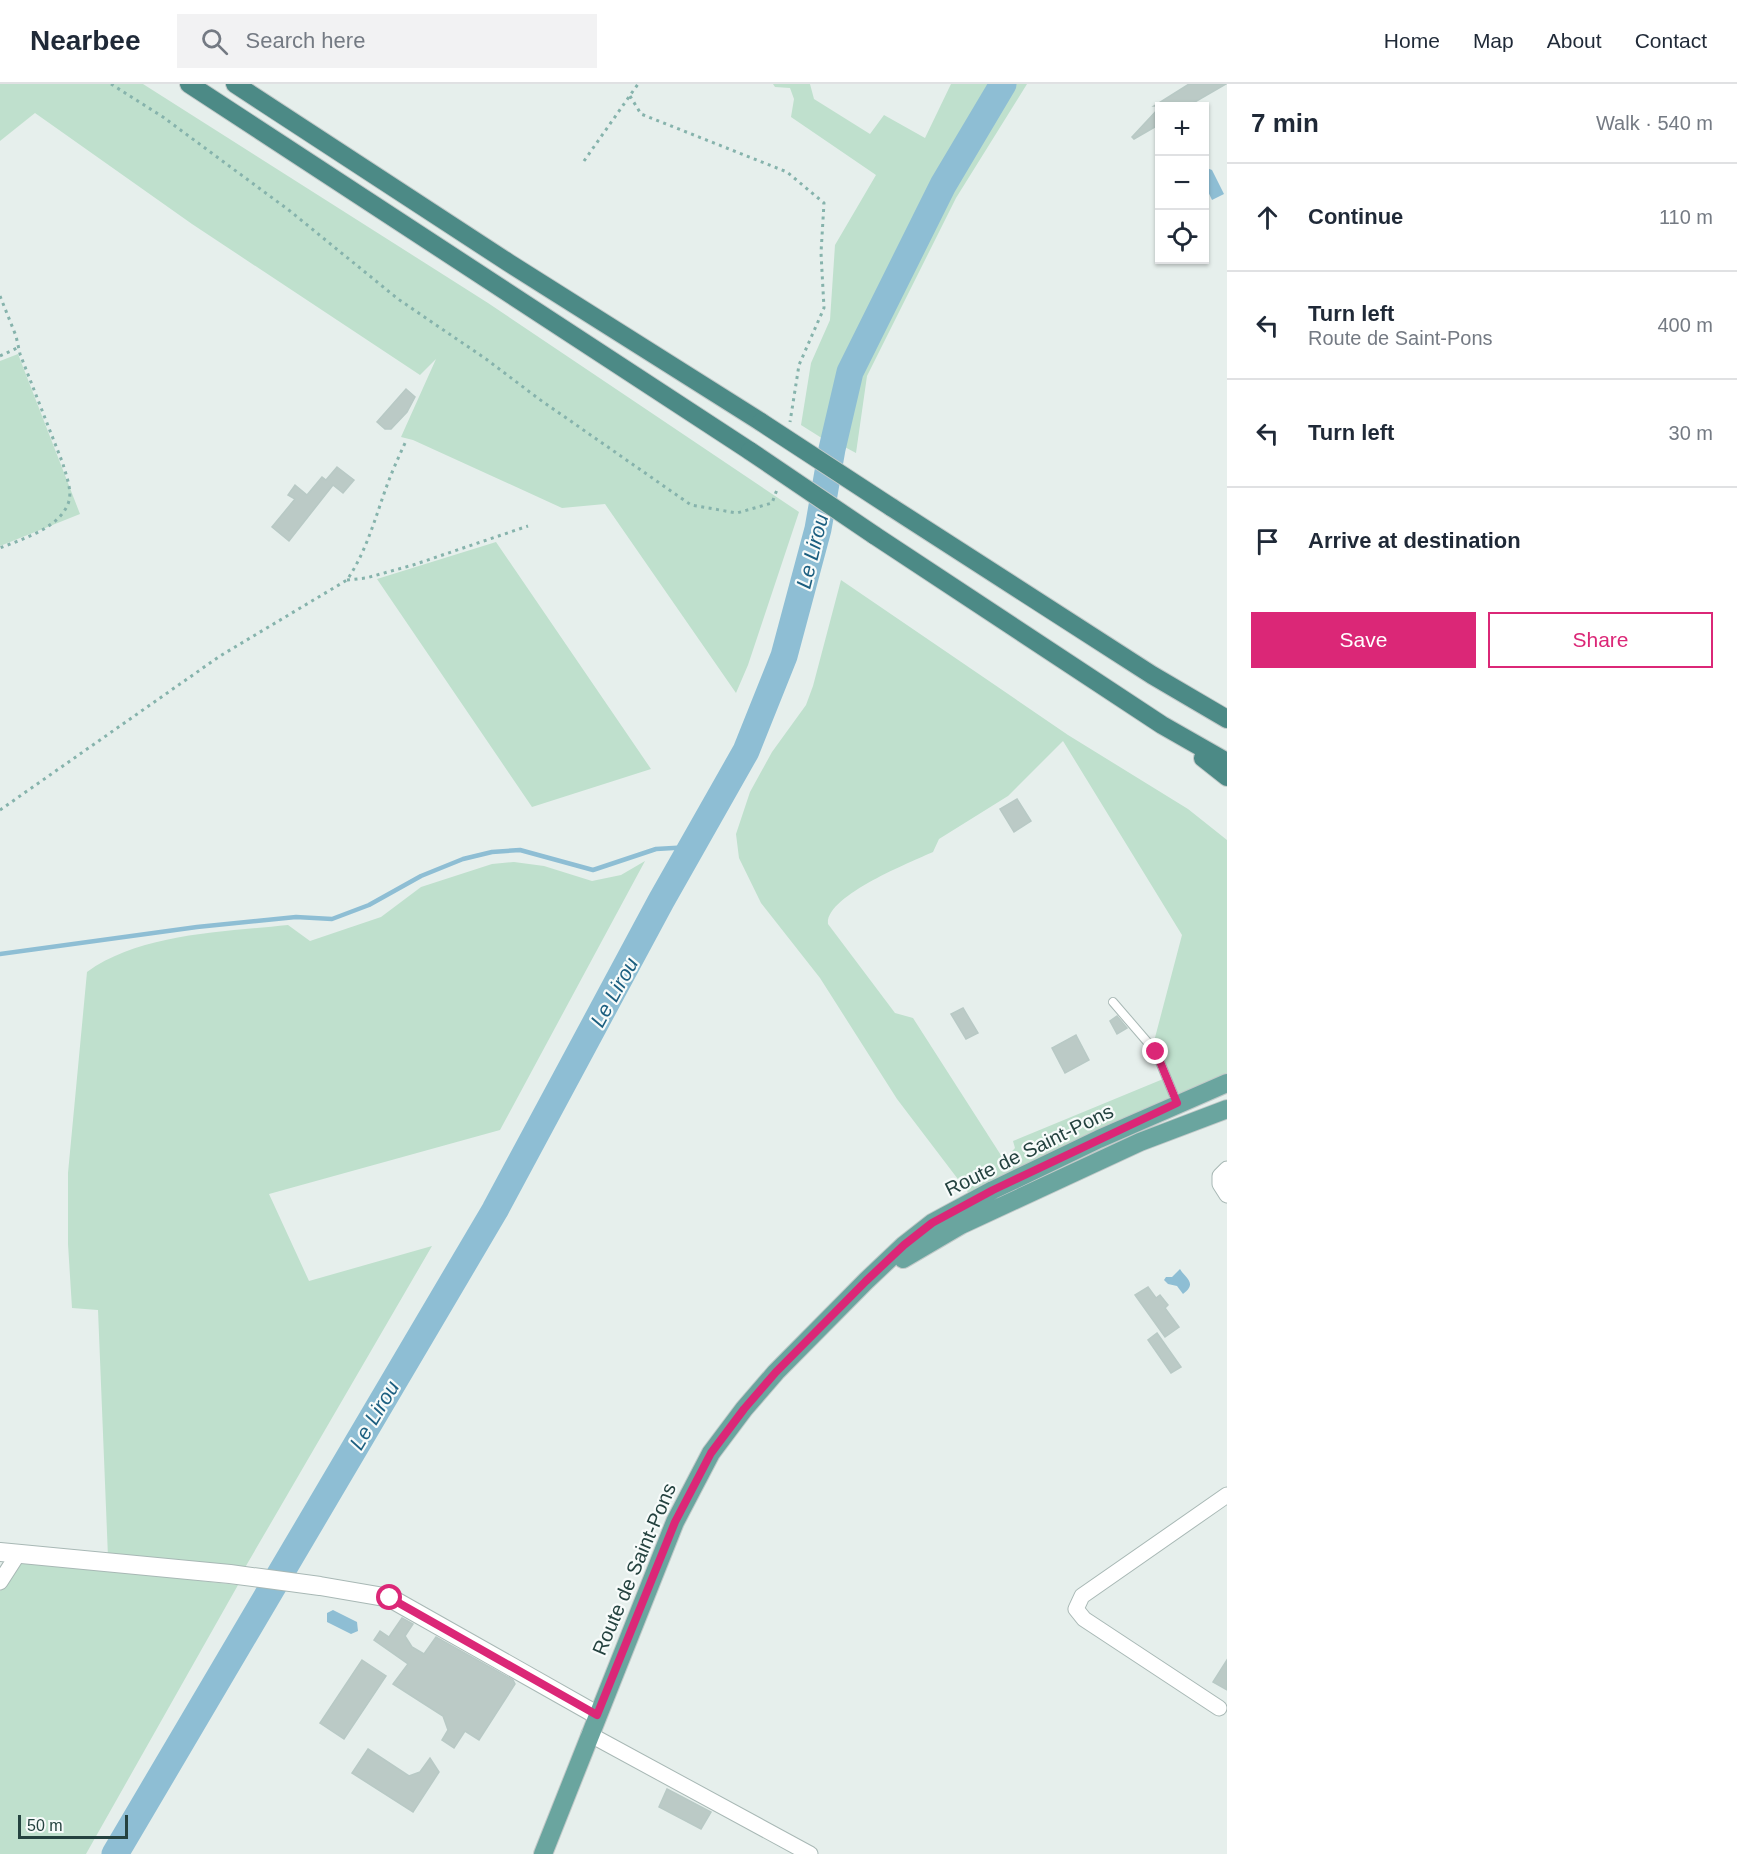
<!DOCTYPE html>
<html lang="en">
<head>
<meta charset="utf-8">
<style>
  :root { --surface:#fff; --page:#f2f2f3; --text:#1f2937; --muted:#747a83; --line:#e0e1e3; --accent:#db2777 }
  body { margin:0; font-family:Helvetica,sans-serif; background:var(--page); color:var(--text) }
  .controls { position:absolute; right:18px; top:18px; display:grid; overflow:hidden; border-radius:0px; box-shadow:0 2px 4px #0004 }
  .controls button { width:54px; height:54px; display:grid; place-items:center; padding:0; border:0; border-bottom:2px solid var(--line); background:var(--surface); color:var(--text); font:30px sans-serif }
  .scale { position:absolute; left:18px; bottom:15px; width:110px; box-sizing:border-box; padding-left:6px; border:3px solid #24423f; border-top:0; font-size:16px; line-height:21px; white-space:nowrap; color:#24423f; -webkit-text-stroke:4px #f7fbfa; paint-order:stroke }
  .stop { position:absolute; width:18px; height:18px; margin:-14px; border:4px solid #db2777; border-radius:50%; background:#fff }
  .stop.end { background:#db2777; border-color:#fff; box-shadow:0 2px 6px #0008 }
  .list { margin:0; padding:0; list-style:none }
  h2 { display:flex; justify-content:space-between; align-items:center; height:78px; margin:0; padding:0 24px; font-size:26px }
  h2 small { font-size:20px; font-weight:400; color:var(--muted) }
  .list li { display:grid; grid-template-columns:39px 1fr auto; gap:18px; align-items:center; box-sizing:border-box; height:108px; padding:0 24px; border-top:2px solid var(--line) }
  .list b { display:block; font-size:22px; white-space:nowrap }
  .list p { margin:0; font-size:20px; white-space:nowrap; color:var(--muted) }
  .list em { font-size:20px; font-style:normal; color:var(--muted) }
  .actions { display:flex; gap:12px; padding:18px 24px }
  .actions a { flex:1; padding:14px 0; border:2px solid var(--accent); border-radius:0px; text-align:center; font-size:21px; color:var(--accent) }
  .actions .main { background:var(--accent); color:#fff }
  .icon { flex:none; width:33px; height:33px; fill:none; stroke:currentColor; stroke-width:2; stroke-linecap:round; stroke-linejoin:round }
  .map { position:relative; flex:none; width:1227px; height:1770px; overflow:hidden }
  header { display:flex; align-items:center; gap:36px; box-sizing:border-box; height:84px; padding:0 30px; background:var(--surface); border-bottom:2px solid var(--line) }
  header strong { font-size:28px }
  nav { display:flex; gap:33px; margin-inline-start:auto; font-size:21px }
  .search { width:420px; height:54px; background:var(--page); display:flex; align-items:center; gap:15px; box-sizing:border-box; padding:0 21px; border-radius:0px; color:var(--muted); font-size:22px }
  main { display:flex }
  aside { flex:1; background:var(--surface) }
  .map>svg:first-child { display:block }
  .green { fill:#bfe0cd; fill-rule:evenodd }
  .water { fill:#8ebed4 }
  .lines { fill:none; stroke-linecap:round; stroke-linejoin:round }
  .stream { stroke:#8ebed4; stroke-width:4.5 }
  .river { stroke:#8ebed4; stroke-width:27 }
  .building { fill:#bbcac6; stroke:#b8c9c5; stroke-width:1.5 }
  .service-casing { stroke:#a8b8b5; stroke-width:10 }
  .minor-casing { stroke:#a8b8b5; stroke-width:17 }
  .tertiary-casing { stroke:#a8b8b5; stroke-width:20 }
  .primary-casing { stroke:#c2cac9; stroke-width:20 }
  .trunk-casing { stroke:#c2cac9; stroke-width:20 }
  .path { stroke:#86b3ac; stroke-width:3; stroke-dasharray:3 4.5; stroke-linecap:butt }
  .service { stroke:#fff; stroke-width:8 }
  .minor { stroke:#fff; stroke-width:15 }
  .tertiary { stroke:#fff; stroke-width:18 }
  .primary { stroke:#6aa59f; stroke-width:18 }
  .trunk { stroke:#4c8a86; stroke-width:18 }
  .trunk-bridge-casing { stroke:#c2cac9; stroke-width:20; stroke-linecap:butt }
  .trunk-bridge { stroke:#4c8a86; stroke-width:18 }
  .route { stroke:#db2777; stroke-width:8 }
  .labels { text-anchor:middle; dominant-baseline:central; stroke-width:4.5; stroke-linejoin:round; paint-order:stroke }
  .street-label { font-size:20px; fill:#24423f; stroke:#f7fbfa }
  .water-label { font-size:21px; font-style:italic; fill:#1c5f80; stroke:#f7fbfa }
</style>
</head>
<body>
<header>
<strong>Nearbee</strong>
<div class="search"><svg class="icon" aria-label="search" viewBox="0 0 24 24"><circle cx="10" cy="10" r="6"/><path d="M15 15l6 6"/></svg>Search here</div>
<nav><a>Home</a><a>Map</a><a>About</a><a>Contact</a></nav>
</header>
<main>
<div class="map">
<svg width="1227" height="1770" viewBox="0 0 1227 1770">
  <rect width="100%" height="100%" fill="#e6efec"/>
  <path class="green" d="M 0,0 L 143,0 L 488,219 L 799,428 L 748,581 L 736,609 L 605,420 L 562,424 L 413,356 L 401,353 L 436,275 L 420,291 L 192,140 L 35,29 L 0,57 Z
    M 773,0 L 810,0 L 814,15 L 870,50 L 884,31 L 925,54 L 951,0 L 994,0 C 941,92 886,184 847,283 C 838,306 834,333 828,358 L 801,341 L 811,279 L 830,236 L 835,161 L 876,91 L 791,33 L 794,15 L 790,4 L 775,3 Z
    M 1011,0 L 1027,0 L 956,114 L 867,292 L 856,369 L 839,360 L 856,287 L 949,103 Z
    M 18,270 L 80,430 L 0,462 L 0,277 Z
    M 496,458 L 651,685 L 532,723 L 377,495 Z
    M 841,496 L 1068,651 L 1188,725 L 1227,756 L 1227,994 L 970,1111 L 897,1015 L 820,894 L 761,819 L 739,774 L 736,750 L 750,708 L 772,668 L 806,621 L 813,602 ZM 1063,657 L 1182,851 L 1152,965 L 1168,993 L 1013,1057 L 1015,1064 L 1004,1076 L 913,934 L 895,929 L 828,840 C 825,812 911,778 933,768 L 939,755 L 1008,712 Z
    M 645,777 L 500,1046 L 269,1110 L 309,1197 L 432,1162 L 243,1487 L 108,1473 L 98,1226 L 72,1224 L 68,1160 L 68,1089 L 87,888 C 141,849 224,848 288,841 L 310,857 L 381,833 L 421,803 L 492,780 L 514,778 L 544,782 L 592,797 L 621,791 Z
    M 20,1477 L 238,1501 L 86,1770 L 0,1770 L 0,1507 Z"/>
  <path class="water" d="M 1204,83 L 1212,86 L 1224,110 L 1212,116 L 1205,101 Z
    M 1180,1185 C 1185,1194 1198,1199 1183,1210 L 1177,1202 L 1168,1200 L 1164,1196 L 1166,1193 L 1172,1193 Z
    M 333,1526 L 357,1538 L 358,1547 L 351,1550 L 327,1538 L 327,1529 Z"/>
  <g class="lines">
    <path class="stream" d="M 0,870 L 197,843 L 296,833 L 332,835 L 369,821 L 421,792 L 463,775 L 492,768 L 520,766 L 593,786 L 656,765 L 691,763"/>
    <path class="river" d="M 115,1770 L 495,1126 L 661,817 L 746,667 L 784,572 L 818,445 L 832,365 L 850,288 L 943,101 L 1003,0"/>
  </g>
  <path class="building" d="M 1189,0 L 1226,0 L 1188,22 L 1154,22 Z
    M 1160,23 L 1160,40 L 1134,55 L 1132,53 Z
    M 406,305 L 415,313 L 407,328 L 391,345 L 385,345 L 377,338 Z
    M 337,383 L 354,396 L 343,409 L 333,401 L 289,457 L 272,443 L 295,415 L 288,411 L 295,401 L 307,411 L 322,393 L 326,396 Z
    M 1017,715 L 1031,737 L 1014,748 L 1000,725 Z
    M 963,924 L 978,949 L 966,955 L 951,930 Z
    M 1117,932 L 1127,944 L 1117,950 L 1110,937 Z
    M 1076,951 L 1089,976 L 1065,989 L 1052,964 Z
    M 1148,1203 L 1156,1214 L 1160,1211 L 1168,1221 L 1165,1224 L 1179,1243 L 1165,1253 L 1135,1211 Z
    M 1157,1249 L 1181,1283 L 1171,1289 L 1148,1256 Z
    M 402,1534 L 413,1540 L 405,1552 L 412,1563 L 424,1570 L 436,1553 L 513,1596 L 515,1600 L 479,1656 L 465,1647 L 454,1664 L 442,1656 L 448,1646 L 443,1632 L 393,1600 L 408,1580 L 374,1556 L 380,1547 L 389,1553 Z
    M 362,1576 L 386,1592 L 344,1655 L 320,1639 Z
    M 1227,1576 L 1227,1606 L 1213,1598 Z
    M 368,1665 L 409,1692 L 420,1688 L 430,1674 L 439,1688 L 413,1728 L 352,1689 Z
    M 667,1705 L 711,1728 L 701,1745 L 659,1723 Z"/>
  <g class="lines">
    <defs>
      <path id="service" d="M 1113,918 L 1156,968 L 1177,1019"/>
      <path id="minor" d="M 1227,1085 L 1220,1092 L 1220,1100 L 1227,1111
        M 0,1498 L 18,1470
        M 1219,1624 L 1084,1535 L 1076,1525 L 1082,1512 L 1227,1411
        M 589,1650 L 810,1770"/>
      <path id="tertiary" d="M 0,1468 L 230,1490 L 320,1502 L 390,1514 L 597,1631"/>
      <path id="primary" d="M 903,1175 L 961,1141 L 1140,1058 L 1227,1025
        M 543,1770 L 675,1438 L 711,1369 L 744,1325 L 776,1288 L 866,1197 L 904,1161 L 932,1139 L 993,1106 L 1099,1055 L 1227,999"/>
      <path id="trunk" d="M 189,0 L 750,367
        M 235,0 L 509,179 L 761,338
        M 891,423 L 1152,591 L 1227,635
        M 874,451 L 1162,641 L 1227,678
        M 1203,674 L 1227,693"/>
    </defs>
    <use href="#service" class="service-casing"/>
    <use href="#minor" class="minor-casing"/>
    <use href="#tertiary" class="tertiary-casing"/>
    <use href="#primary" class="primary-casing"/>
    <use href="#trunk" class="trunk-casing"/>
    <path class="path" d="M 111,0 L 163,33 L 290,127 L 398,215 L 486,275 L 539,315 L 691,421 L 737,429 L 772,419 L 778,403
      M 630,12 L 641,30 L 787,88 L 824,119 L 821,169 L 824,224 L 799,281 L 790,338
      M 584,77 L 638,0
      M 0,212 L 16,252 L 20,270 L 63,380 C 66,391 72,406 69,417 C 61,444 22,455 0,464
      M 0,272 L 17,264
      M 347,496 L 366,494 L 413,481 L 528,442
      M 0,726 L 220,572 L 347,496 C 368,465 376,430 389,396 C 394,383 400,370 406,357"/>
    <use href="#service" class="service"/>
    <use href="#minor" class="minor"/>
    <use href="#tertiary" class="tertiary"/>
    <use href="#primary" class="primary"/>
    <use href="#trunk" class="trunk"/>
    <defs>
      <path id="trunk-bridge" d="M 761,338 L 891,423
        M 750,367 L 874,451"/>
    </defs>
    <use href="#trunk-bridge" class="trunk-bridge-casing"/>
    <use href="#trunk-bridge" class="trunk-bridge"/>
  </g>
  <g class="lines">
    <path class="route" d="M 390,1514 L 597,1631 L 675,1438 L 711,1369 L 744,1325 L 776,1288 L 866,1197 L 904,1161 L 932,1139 L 993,1106 L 1177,1019 L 1156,968"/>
  </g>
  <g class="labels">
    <g class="street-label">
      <text transform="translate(1029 1066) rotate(-26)">Route de Saint-Pons</text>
      <text transform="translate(634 1485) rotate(-67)">Route de Saint-Pons</text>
    </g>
    <g class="water-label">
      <text transform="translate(812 467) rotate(-76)">Le Lirou</text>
      <text transform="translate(614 908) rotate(-61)">Le Lirou</text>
      <text transform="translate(374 1331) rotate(-59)">Le Lirou</text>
    </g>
  </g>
</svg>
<div class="controls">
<button>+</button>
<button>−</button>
<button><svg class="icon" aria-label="locate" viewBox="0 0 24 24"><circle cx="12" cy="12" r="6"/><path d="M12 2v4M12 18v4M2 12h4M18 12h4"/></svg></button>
</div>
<div class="scale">50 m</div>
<div class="stop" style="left:390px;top:1514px"></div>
<div class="stop end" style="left:1156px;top:968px"></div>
</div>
<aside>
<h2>7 min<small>Walk · 540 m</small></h2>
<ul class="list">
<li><svg class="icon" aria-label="ahead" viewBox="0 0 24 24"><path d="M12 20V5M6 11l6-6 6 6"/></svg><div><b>Continue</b></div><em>110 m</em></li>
<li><svg class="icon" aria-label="left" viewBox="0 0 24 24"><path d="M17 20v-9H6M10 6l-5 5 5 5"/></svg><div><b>Turn left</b><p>Route de Saint-Pons</p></div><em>400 m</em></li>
<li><svg class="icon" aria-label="left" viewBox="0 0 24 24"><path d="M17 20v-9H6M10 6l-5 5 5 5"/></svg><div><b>Turn left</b></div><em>30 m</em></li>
<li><svg class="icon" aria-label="arrive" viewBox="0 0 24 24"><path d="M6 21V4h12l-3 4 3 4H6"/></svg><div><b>Arrive at destination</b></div></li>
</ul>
<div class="actions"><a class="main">Save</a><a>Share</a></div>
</aside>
</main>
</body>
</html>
